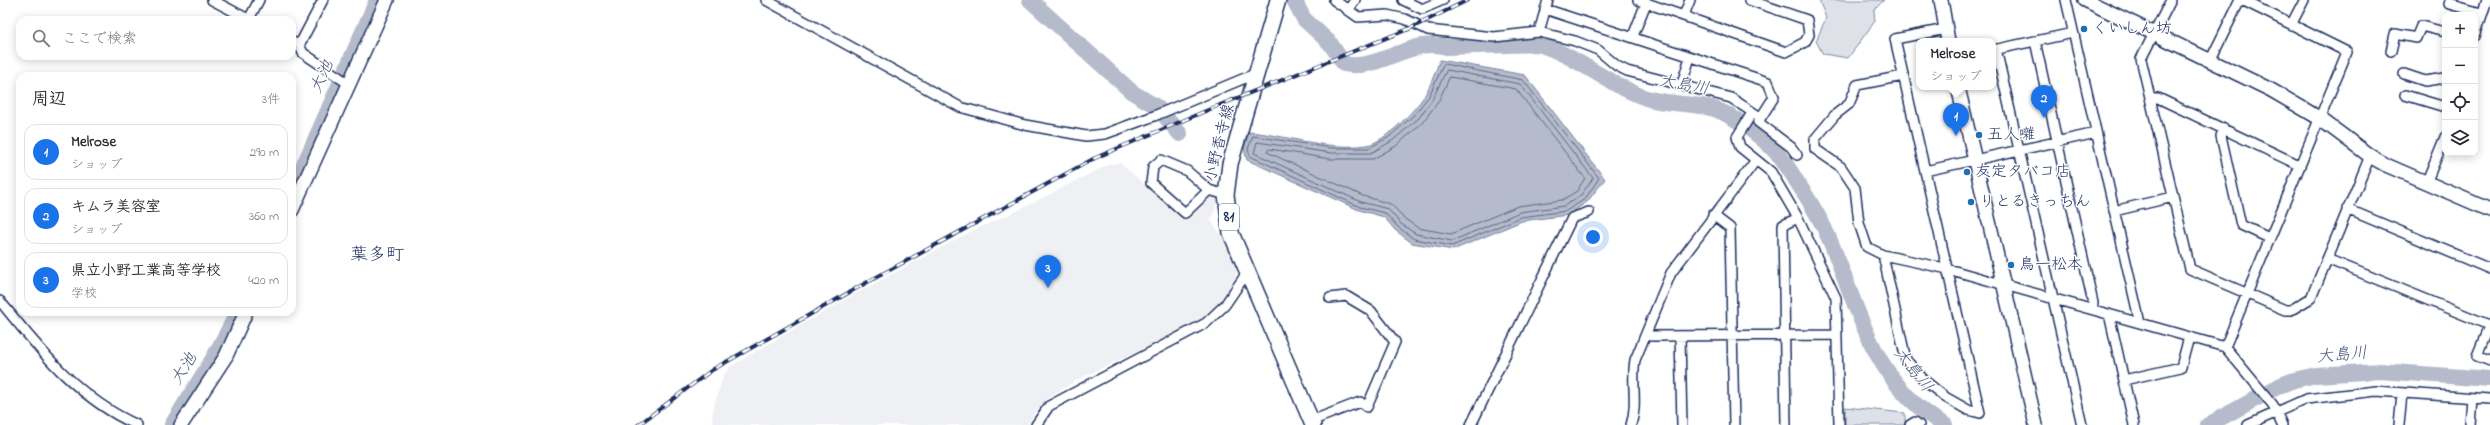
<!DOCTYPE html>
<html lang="ja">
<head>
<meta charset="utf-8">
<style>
  :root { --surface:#fff; --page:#f7f7f7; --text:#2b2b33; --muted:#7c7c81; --line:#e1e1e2; --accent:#1a73e8 }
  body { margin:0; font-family:"Indie Flower","Klee One",sans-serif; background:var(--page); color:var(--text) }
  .controls { position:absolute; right:12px; top:12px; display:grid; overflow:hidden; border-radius:8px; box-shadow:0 2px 10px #0003 }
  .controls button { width:36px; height:36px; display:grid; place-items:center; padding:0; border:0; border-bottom:1px solid var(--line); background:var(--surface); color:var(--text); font:20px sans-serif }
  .you { position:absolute; left:1593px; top:237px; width:14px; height:14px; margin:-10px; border:3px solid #fff; border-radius:50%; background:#1a73e8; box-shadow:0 0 0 6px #1a73e833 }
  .badge { display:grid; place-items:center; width:26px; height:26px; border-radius:50%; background:var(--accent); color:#fff; font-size:13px; font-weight:700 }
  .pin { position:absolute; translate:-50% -33px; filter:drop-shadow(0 1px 2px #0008) }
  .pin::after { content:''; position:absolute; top:21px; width:14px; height:12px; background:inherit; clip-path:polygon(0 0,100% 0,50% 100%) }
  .popup { position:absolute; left:1916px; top:38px; width:80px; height:52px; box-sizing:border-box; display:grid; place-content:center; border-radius:8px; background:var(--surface); filter:drop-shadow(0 1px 3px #0005); font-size:13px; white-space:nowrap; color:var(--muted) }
  .popup b { font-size:15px; color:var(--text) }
  .popup::after { content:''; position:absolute; left:50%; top:100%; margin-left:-8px; border:8px solid transparent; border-top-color:var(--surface) }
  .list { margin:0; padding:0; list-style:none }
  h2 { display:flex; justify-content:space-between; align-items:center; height:52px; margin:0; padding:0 16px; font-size:17px }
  h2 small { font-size:13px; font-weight:400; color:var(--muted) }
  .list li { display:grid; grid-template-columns:26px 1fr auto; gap:12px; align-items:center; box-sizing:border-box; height:56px; margin:0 8px 8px; padding:0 8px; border:1px solid var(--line); border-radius:12px }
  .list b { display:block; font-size:15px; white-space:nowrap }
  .list p { margin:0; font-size:13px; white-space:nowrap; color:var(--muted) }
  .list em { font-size:13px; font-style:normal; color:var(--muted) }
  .icon { flex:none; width:22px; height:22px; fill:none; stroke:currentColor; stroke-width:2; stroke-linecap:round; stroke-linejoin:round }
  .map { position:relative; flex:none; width:2490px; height:425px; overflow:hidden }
  .search { position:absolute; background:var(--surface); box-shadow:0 2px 10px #0003; left:16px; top:16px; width:280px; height:44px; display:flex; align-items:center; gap:10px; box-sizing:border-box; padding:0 14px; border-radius:12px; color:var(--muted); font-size:15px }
  .panel { position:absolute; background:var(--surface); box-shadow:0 2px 10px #0003; left:16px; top:72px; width:280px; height:244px; border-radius:12px }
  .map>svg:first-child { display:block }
  .built { fill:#eff0f4 }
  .green { fill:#dee1e7; stroke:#7c88a2 }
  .water { fill:#b5bbca; stroke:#77839f }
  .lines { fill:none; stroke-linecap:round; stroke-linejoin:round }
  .shore { stroke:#596789; stroke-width:1 }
  .river { stroke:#b5bbca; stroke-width:16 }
  .street-casing { stroke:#1b2f5e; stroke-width:12 }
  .secondary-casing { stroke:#1b2f5e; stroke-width:16 }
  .primary-casing { stroke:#1b2f5e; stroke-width:18 }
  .street { stroke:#fff; stroke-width:9 }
  .secondary { stroke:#fff; stroke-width:13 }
  .primary { stroke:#fff; stroke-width:15 }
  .rail-casing { stroke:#1b2f5e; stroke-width:4 }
  .rail { stroke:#fff; stroke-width:2.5; stroke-dasharray:8; stroke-linecap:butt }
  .poi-dot { fill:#1f6fb2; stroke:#fff; stroke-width:1.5 }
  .labels { text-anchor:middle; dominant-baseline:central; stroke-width:3; stroke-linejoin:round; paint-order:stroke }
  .shield { fill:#fff; stroke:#5f6d8e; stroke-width:1 }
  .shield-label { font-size:15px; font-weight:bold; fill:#1b2f5e }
  .poi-label { font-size:16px; fill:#1b2f5e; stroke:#fff; text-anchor:start }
  .street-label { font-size:16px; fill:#1b2f5e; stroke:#fff }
  .water-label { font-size:17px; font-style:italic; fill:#49597e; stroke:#fff }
  .quarter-label { font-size:18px; fill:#1b2f5e; stroke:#fff }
</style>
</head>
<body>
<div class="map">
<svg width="2490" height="425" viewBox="0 0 2490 425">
  <rect width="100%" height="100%" fill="#fff"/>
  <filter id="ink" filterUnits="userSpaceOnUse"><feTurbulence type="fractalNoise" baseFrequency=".025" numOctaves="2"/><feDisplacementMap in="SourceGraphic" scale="8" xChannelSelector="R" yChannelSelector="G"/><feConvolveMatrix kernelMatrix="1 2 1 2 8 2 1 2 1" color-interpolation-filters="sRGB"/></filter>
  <g filter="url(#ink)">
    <path class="built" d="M 1120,163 L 1182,217 L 1189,215 L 1208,195 L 1217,196 L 1219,199 L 1211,220 L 1223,239 L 1227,241 L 1237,270 L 1234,282 L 1224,299 L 1194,324 L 1077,380 L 1050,396 L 1034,413 L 1028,425 L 714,425 L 712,416 L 715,403 L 723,376 L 731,366 L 853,295 L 974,230 L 1019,210 L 1109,164 Z"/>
    <path class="green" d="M 1819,0 L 1884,0 L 1874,10 L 1875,21 L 1848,58 L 1823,54 L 1816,41 L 1826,18 Z
      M 1845,407 L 1905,413 L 1905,425 L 1845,425 Z"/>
    <path class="water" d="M 1440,60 L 1525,75 L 1605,179 L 1587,202 L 1568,215 L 1522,221 L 1453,250 L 1412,243 L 1395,230 L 1384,217 L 1359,210 L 1247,160 L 1244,149 L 1249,132 C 1287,135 1328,151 1367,145 C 1385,142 1417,109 1426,93 C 1432,83 1435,71 1440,60 Z"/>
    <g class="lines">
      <path class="shore" d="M 1444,64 L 1523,80 L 1599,178 L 1585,199 L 1566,211 L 1521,217 L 1452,246 L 1414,239 L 1398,227 L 1385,213 L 1360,207 L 1250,156 L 1248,149 L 1253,136 L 1331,148 L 1369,148 L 1389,137 L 1415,114 L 1429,96 Z
        M 1447,70 L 1520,84 L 1593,178 L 1581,195 L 1564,206 L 1520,212 L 1452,241 L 1416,234 L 1401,224 L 1388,209 L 1361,202 L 1254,153 L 1257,142 L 1331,153 L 1371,153 L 1392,141 L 1419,118 L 1433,98 Z
        M 1450,77 L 1516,89 L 1585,178 L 1577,191 L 1562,200 L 1518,206 L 1451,234 L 1418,228 L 1405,219 L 1391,204 L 1363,196 L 1267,152 L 1269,149 L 1276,150 L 1330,159 L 1373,159 L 1396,146 L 1422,123 L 1438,102 Z"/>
      <path class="river" d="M 1030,0 L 1132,92 L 1157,107 L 1180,134
        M 1294,0 L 1304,19 L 1330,43 L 1344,64 C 1379,72 1412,36 1447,47 L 1538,44 C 1576,55 1608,85 1646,98 C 1665,104 1687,103 1706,107 C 1727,110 1757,133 1772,148 C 1782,158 1790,170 1797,182 C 1810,201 1822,221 1831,243 C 1860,311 1874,386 1945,425
        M 292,192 L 377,0
        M 172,425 L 214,357 L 238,312
        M 2208,425 L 2281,385 L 2294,380 L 2316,375 L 2380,371 L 2490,379"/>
      <defs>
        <path id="street" d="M 212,0 L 250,20
          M 766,0 L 960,107 L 1025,125 L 1086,136 L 1105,134 L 1154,116 L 1257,73
          M 1334,0 L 1358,17 L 1387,15 L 1405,19 L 1428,30 L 1494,37 L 1539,32 L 1575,41 L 1598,50 L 1617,66 L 1627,71 L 1731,98 L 1760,117
          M 1403,0 L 1422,9 L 1443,0
          M 1638,0 L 1786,52 L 1805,42 L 1809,35 L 1807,20 L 1749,0
          M 2066,0 L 2140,323
          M 2171,0 L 2141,59 L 2190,269 L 2285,310 L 2291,310 L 2311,298 L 2370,156
          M 2449,4 L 2481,13
          M 1545,9 L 1768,82 L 1774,97 L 1758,122 L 1791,147 L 1797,155
          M 1348,11 L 1355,0
          M 1684,15 L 1690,0
          M 249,19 L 259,0
          M 2291,25 L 2304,0
          M 1539,32 L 1548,0
          M 1633,36 L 1646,3
          M 2475,36 L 2487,0
          M 2035,41 L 2093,303 L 2092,309
          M 292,42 L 299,44 L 302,40 L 323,0
          M 299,44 L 303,53 L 349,84
          M 1996,49 L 2082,425
          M 1993,50 L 2073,33
          M 2391,51 L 2395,34 L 2416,38 L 2421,26 L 2445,32
          M 2210,61 L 2240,0
          M 2404,74 L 2425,81 L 2445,78
          M 1903,76 L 1857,85 L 1849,104 L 1835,115 L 1815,139 L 1815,149 L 1841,167 L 1855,188 L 1859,223 L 1867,247 L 1883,255 L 1948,269 L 2225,347 L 2273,405 L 2282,425
          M 1682,84 L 1690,57
          M 2405,95 L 2445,107
          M 2150,98 L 2158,98 L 2299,165
          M 1752,113 L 1737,137 L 1740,147 L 1771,172 L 1798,218 L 1836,298 L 1839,425
          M 2224,129 L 2221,136 L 2241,225 L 2269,238
          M 1925,171 L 2096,133
          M 2426,183 L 2445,137
          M 1209,190 L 1185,213 L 1151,183 L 1153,167 L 1161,160 L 1187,171 L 1209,190 L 1226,195
          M 2347,209 L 2490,269
          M 2114,211 L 2173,197
          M 1713,215 L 1730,228 L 1734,425
          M 1883,255 L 1906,360 L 1925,381 L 1945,397 L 1968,410 L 1980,413 L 1895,39 L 1946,29
          M 2327,259 L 2489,325
          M 0,301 C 40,350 77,398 137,425
          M 2109,314 L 2134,425
          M 2490,324 L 2477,356 L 2490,361
          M 1646,334 L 1651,336 L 1837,335
          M 1680,336 L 1682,425
          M 2225,347 L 2347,52 L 2242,0
          M 2124,380 L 2181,367 L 2189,337
          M 1311,421 L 1360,402 L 1367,407 L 1395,342 L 1371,311 L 1346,296 L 1330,298
          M 1036,425 L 1049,406 L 1206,323 L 1225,305 L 1246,274
          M 1471,425 L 1572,218 L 1589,212
          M 1631,425 C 1638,403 1631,382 1635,360 L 1671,273 L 1756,160
          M 1786,425 L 1783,225 L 1798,218
          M 1910,425 L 1915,422 L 1919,425
          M 2248,425 L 2306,399 L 2376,391 L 2490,399
          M 2399,425 L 2402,393
          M 2470,425 L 2472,398"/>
        <path id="secondary" d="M 1941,0 L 1948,41
          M 2085,0 L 2271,90 L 2319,118 L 2370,156 L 2386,165 L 2490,210
          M 1958,87 L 2036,425
          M 292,210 L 387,0
          M 181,425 L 226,356 L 246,312"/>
        <path id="primary" d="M 1278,0 L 1230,164 L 1226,195 L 1231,233 L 1313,425"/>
      </defs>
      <use href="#street" class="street-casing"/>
      <use href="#secondary" class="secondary-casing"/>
      <use href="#primary" class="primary-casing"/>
      <use href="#street" class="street"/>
      <use href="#secondary" class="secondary"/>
      <use href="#primary" class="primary"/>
      <defs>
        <path id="rail" d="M 1407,30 L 1468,0
          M 638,425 L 712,370 L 864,284 L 1095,158 L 1215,107 L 1411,28"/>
      </defs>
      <use href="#rail" class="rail-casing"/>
      <use href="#rail" class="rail"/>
    </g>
  </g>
  <g class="poi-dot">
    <circle cx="2084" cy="29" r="4"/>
    <circle cx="1979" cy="135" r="4"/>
    <circle cx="1967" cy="172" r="4"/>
    <circle cx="1971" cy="202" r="4"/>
    <circle cx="2011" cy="265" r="4"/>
  </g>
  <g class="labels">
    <rect class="shield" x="1219" y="204" width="20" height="26" rx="3"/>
    <g class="shield-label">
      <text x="1229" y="217">81</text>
    </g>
    <g class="poi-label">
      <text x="2092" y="29">くいしん坊</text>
      <text x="1987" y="135">五人囃</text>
      <text x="1975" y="172">友定タバコ店</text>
      <text x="1979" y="202">りとるきっちん</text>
      <text x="2019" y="265">鳥一松本</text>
    </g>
    <g class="street-label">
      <text transform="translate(1220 143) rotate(-76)">小野香寺線</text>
    </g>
    <g class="water-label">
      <text transform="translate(322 77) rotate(-66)">大池</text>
      <text transform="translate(1684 85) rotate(10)">大島川</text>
      <text transform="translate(2342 355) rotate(-5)">大島川</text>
      <text transform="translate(184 369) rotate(-58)">大池</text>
      <text transform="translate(1913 370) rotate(52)">大島川</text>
    </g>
    <g class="quarter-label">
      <text x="377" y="256">葉多町</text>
    </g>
  </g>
</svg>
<div class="controls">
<button>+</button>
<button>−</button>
<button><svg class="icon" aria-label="locate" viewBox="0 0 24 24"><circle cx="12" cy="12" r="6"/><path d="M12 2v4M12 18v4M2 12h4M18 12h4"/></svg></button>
<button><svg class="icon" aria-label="layers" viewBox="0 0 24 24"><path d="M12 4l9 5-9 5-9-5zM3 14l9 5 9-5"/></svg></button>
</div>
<div class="you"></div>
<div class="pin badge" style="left:1956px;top:136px">1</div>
<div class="popup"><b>Melrose</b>ショップ</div>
<div class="pin badge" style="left:2044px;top:118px">2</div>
<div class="pin badge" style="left:1048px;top:288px">3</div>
<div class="search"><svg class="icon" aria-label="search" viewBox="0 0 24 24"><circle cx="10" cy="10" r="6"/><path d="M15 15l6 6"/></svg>ここで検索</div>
<section class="panel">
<h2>周辺<small>3件</small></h2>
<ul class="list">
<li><span class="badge">1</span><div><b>Melrose</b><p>ショップ</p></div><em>290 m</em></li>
<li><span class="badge">2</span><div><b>キムラ美容室</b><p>ショップ</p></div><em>360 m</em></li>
<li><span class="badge">3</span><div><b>県立小野工業高等学校</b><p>学校</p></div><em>420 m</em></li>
</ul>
</section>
</div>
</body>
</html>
